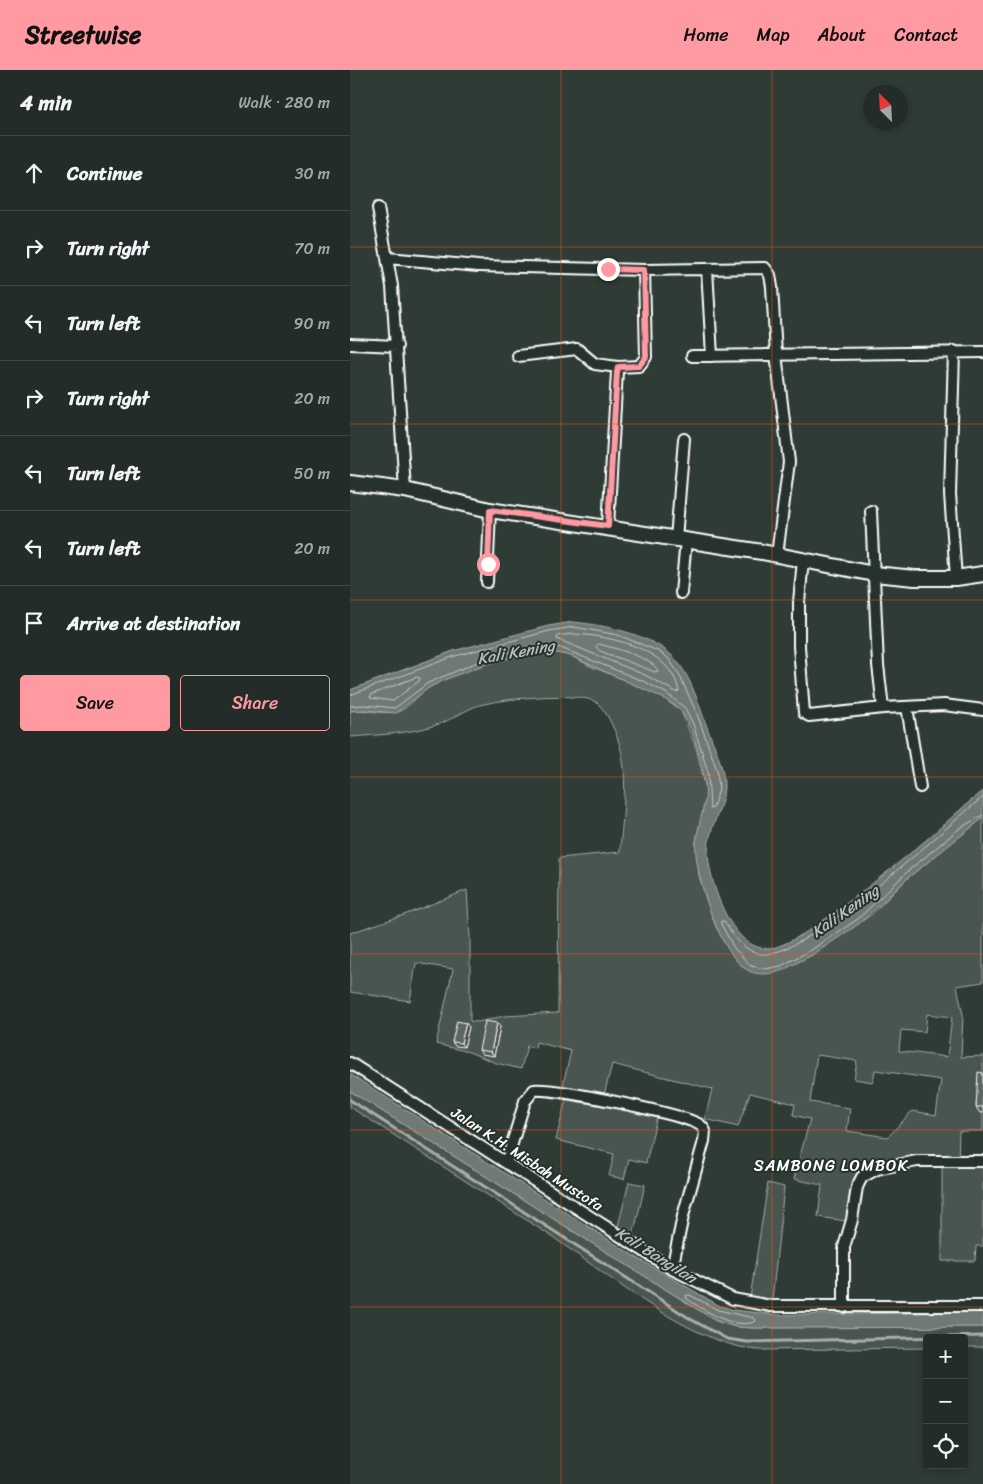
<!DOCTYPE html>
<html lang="en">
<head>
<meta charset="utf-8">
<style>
  :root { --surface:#232c28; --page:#2f3834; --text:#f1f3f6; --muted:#a3a7a8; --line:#404845; --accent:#ff9aa2 }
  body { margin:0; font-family:Sriracha,sans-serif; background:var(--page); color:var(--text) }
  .controls { position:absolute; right:15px; bottom:15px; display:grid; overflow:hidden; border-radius:5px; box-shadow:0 2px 8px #0003 }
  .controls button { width:45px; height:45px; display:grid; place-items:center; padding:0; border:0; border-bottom:1px solid var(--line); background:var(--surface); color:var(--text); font:25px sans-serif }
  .compass { position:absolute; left:513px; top:15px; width:45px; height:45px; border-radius:50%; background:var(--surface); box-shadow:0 2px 8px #0003; rotate:336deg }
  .stop { position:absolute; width:15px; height:15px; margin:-11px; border:4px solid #ff9aa2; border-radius:50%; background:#fff }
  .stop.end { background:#ff9aa2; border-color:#fff; box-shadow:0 1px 5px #0008 }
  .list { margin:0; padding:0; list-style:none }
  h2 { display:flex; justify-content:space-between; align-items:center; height:65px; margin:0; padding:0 20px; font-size:21px }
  h2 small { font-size:16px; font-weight:400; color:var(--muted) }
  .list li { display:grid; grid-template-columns:32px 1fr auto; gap:15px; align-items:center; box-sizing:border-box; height:75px; padding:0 20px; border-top:1px solid var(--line) }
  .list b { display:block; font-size:19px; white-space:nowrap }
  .list em { font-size:16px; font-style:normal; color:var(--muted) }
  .actions { display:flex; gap:10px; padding:15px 20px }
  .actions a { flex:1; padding:11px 0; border:1px solid var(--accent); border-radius:5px; text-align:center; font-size:18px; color:var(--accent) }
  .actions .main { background:var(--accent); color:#111 }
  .icon { flex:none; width:28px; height:28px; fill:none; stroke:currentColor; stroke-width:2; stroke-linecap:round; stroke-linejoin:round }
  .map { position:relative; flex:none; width:633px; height:1414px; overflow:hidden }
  header { display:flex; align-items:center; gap:30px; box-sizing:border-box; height:70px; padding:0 25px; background:var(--accent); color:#111 }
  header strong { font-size:24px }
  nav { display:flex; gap:28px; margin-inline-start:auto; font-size:18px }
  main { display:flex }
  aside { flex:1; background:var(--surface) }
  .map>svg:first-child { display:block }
  .green { fill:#4a544f; stroke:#a4aaa7; fill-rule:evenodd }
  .water { fill:#707975; stroke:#a9afac }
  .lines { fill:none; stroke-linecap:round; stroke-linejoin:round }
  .shore { stroke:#c6c9c8; stroke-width:1 }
  .stream { stroke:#a9afac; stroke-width:3 }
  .minor-casing { stroke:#fff; stroke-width:14 }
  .secondary-casing { stroke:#fff; stroke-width:18 }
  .minor { stroke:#26332d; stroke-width:10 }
  .secondary { stroke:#26332d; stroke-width:14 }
  .wall { fill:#4e5853; stroke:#fff }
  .shaded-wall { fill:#404744; stroke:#fff }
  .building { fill:#5b6661; stroke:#fff }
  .route { stroke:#ff9aa2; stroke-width:6 }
  .grid { fill:none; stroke:#e8590c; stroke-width:1; stroke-opacity:0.55 }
  .labels { text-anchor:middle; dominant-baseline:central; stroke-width:4; stroke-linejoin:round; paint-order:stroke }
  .street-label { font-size:15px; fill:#fff; stroke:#26332d }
  .water-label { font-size:16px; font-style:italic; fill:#b8bcba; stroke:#26332d }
  .neighbourhood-label { font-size:16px; letter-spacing:1px; fill:#fff; stroke:#26332d }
</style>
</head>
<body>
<header>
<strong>Streetwise</strong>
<nav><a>Home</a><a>Map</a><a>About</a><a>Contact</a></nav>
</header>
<main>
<aside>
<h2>4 min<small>Walk · 280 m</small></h2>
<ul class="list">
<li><svg class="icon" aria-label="ahead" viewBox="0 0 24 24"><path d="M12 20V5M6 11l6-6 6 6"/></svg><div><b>Continue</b></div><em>30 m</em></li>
<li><svg class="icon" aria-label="right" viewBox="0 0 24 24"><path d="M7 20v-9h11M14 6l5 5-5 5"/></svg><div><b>Turn right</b></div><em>70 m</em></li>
<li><svg class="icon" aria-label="left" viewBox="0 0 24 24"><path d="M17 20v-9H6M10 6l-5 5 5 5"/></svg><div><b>Turn left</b></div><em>90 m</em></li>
<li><svg class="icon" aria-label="right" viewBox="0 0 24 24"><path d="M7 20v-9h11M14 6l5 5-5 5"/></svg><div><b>Turn right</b></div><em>20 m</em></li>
<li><svg class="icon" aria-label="left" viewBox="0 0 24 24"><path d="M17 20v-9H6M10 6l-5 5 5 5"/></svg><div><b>Turn left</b></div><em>50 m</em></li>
<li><svg class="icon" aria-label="left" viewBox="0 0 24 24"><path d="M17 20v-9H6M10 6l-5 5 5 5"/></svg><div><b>Turn left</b></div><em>20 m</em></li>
<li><svg class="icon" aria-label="arrive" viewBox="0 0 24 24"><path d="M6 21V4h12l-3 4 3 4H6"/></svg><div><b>Arrive at destination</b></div></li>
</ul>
<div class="actions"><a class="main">Save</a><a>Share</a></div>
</aside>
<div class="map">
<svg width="633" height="1414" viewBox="0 0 633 1414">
  <rect width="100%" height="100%" fill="#2f3b35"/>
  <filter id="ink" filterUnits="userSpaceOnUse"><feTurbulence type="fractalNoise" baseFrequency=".02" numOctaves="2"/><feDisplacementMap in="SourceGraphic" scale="10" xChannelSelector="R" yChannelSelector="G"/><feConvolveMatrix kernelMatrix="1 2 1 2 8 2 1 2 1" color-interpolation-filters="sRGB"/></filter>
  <g filter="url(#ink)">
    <path class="green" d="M 194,580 L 221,586 L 242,597 L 291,616 L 313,628 L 331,641 L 346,678 L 355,715 L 356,727 L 346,772 L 349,806 L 366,857 L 380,881 L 393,897 L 424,903 L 464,884 L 521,845 L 560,806 L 633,748 L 633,912 L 607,916 L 613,945 L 611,987 L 633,986 L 633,1061 L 609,1061 L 608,1094 L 633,1096 L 633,1176 L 626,1176 L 625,1191 L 592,1191 L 592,1085 C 572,1086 520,1089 506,1105 C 498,1116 499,1138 496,1151 L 468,1147 L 472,1115 L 444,1109 L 460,1049 L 443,1045 L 445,1034 L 400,1023 L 388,1057 L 355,1049 L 362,1019 L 262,994 L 252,1033 L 307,1046 L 296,1093 L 279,1089 L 274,1109 L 259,1106 L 264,1084 L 206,1070 L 218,1021 L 212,1019 L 221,981 L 186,972 L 185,978 L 177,976 L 171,999 L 146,993 L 119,982 L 86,974 L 103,899 L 66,893 L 60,931 L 0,922 L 0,863 L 54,845 L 117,820 L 120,867 L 120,951 L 128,952 L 154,946 L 208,943 L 209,788 L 270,782 C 272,748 279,709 270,676 C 266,663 258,642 247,633 C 232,620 143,629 124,637 C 110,643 98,652 83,656 C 56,664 27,665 0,667 L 0,641 C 17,638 34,646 50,641 C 61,636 69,623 80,617 C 114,597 156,586 194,580 ZM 577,944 L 602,947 L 597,987 L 549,981 L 551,960 L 575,962 ZM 467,985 L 507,991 L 504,1009 L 523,1012 L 525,1000 L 591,1010 L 586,1045 L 562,1041 L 538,1067 L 497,1061 L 500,1038 L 460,1032 Z
      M 0,1021 L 366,1251 L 386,1257 L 403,1258 L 633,1257 L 633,1277 L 614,1277 L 614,1268 L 577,1268 L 577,1278 L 408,1280 C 337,1273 254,1201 195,1162 C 130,1120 65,1079 0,1037 Z
      M 279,1112 L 295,1115 L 283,1166 L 268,1156 Z
      M 418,1113 L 434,1117 L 422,1231 L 400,1228 Z"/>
    <path class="water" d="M 223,552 C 255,555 306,565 327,591 C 342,609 350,638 358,660 C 365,678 375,698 374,718 C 373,740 357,760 358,784 C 360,815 385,893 429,876 C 452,867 473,851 493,836 C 521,815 549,793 576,770 C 595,754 613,736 633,721 L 633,748 L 560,806 L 510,853 L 464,884 L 433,900 C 423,904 409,906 399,901 C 371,887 349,815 346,785 C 344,766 352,748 355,729 C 358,709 344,658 331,641 C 326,635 319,632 313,628 L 221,586 L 194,580 L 139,593 L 99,608 L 80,617 L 46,643 L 14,640 L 0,641 L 0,620 L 103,581 L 198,556 Z
      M 0,1004 L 289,1189 L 370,1236 L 384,1240 L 428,1245 L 633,1242 L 633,1257 L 403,1258 L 386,1257 L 366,1251 L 0,1021 Z"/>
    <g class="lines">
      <path class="shore" d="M 224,564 C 260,566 321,578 329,621 L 326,622 L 295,605 L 207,569 L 208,566 Z
        M 249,574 C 263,578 302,587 308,601 L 305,602 L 250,581 L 246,577 Z
        M 67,607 L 70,608 L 69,611 L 43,631 L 20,628 L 21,625 Z
        M 0,625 L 105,586 L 199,561 L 224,557 L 268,565 L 308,581 L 318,588 L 329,604 L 347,644 L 367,700 L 369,720 L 363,738 L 360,739 L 358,702 L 343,654 L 335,638 L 316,623 L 293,611 L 211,578 L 194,576 L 174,578 L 137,588 L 78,613 L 45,638 L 14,635 L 0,636
        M 633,727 C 593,759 459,886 413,884 C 393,882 383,866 374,851 L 371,851 L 371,854 L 384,878 L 401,896 L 415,899 L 431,896 L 461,880 L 508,849 L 557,802 L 610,758 L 633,745
        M 340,1225 L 368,1240 L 404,1248 L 406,1251 C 385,1261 354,1240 337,1229 L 336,1226 Z"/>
      <path class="stream" d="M 0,1030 L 342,1250 L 377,1269 L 397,1272 L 633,1266"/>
      <defs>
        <path id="minor" d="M 28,138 L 42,216 L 55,420
          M 37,188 L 128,196 L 294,200 L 415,198 L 420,205 L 422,217 L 426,284 L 439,392 L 427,485
          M 357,199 L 362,286
          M 0,274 L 47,276
          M 604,281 L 600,424 L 606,508
          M 168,286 L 227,279 L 245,294 L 268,297
          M 342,286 L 633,282
          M 258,456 L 267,302 L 268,297 L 289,296 L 296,287 L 294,200
          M 326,469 L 334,369
          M 453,490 L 449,532 L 449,576 L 454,643 L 459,646 L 533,638 L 528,595 L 521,441
          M 137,512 L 140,440
          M 331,523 L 336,470
          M 557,637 L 570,717
          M 533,638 L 594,635 L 633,640
          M 0,993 L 322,1199 L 383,1229 L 421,1236 L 633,1236
          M 156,1093 L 175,1031 L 184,1020 C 205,1018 334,1044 350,1055 C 353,1057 353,1058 355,1061 L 354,1071 L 333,1146 L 322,1199
          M 494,1237 L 494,1177 L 502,1150 L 507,1117 L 512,1107 L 527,1099 L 567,1091 L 633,1091"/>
        <path id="secondary" d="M 0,413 L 55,420 L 140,440 L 412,482 L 524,504 L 565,508 L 606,508 L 633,504"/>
      </defs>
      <use href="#minor" class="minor-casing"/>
      <use href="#secondary" class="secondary-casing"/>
      <use href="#minor" class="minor"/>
      <use href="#secondary" class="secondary"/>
    </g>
    <path class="wall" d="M 119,957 L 114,977 L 105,976 L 102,972 Z
      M 150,957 L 144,986 L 132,984 L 129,980 Z
      M 633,1003 L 633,1043 L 630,1043 L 626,1037 Z"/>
    <path class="shaded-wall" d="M 116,953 L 119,957 L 114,977 L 111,973 Z
      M 147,953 L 150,957 L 144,986 L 141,982 Z"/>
    <path class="building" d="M 107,951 L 116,953 L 111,973 L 102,972 Z
      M 135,951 L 147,953 L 141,982 L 129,980 Z
      M 628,1002 L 633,1003 L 633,1037 L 626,1037 Z"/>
  </g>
  <g class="lines" filter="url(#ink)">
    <path class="route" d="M 138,494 L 140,440 L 258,456 L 267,302 L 268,297 L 289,296 L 296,287 L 294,200 L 258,199"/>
  </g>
  <path class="grid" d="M 211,0 L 211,1414M 422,0 L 422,1414M 0,177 L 633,177M 0,354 L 633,354M 0,530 L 633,530M 0,707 L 633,707M 0,884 L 633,884M 0,1060 L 633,1060M 0,1237 L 633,1237"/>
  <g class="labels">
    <g class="street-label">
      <text transform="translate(177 1089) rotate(33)">Jalan K.H. Misbah Mustofa</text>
    </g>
    <g class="water-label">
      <text transform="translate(166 582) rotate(-10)">Kali Kening</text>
      <text transform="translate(495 841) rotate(-35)">Kali Kening</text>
      <text transform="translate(306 1185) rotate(32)">Kali Bangilan</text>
    </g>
    <g class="neighbourhood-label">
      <text x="481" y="1095">SAMBONG LOMBOK</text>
    </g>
  </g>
</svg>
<div class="controls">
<button>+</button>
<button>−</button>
<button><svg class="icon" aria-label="locate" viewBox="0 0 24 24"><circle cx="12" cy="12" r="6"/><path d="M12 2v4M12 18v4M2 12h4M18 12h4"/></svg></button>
</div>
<svg class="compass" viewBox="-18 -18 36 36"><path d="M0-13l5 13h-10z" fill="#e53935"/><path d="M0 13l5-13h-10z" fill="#a3a7a8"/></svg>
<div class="stop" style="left:138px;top:494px"></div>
<div class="stop end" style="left:258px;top:199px"></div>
</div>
</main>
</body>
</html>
